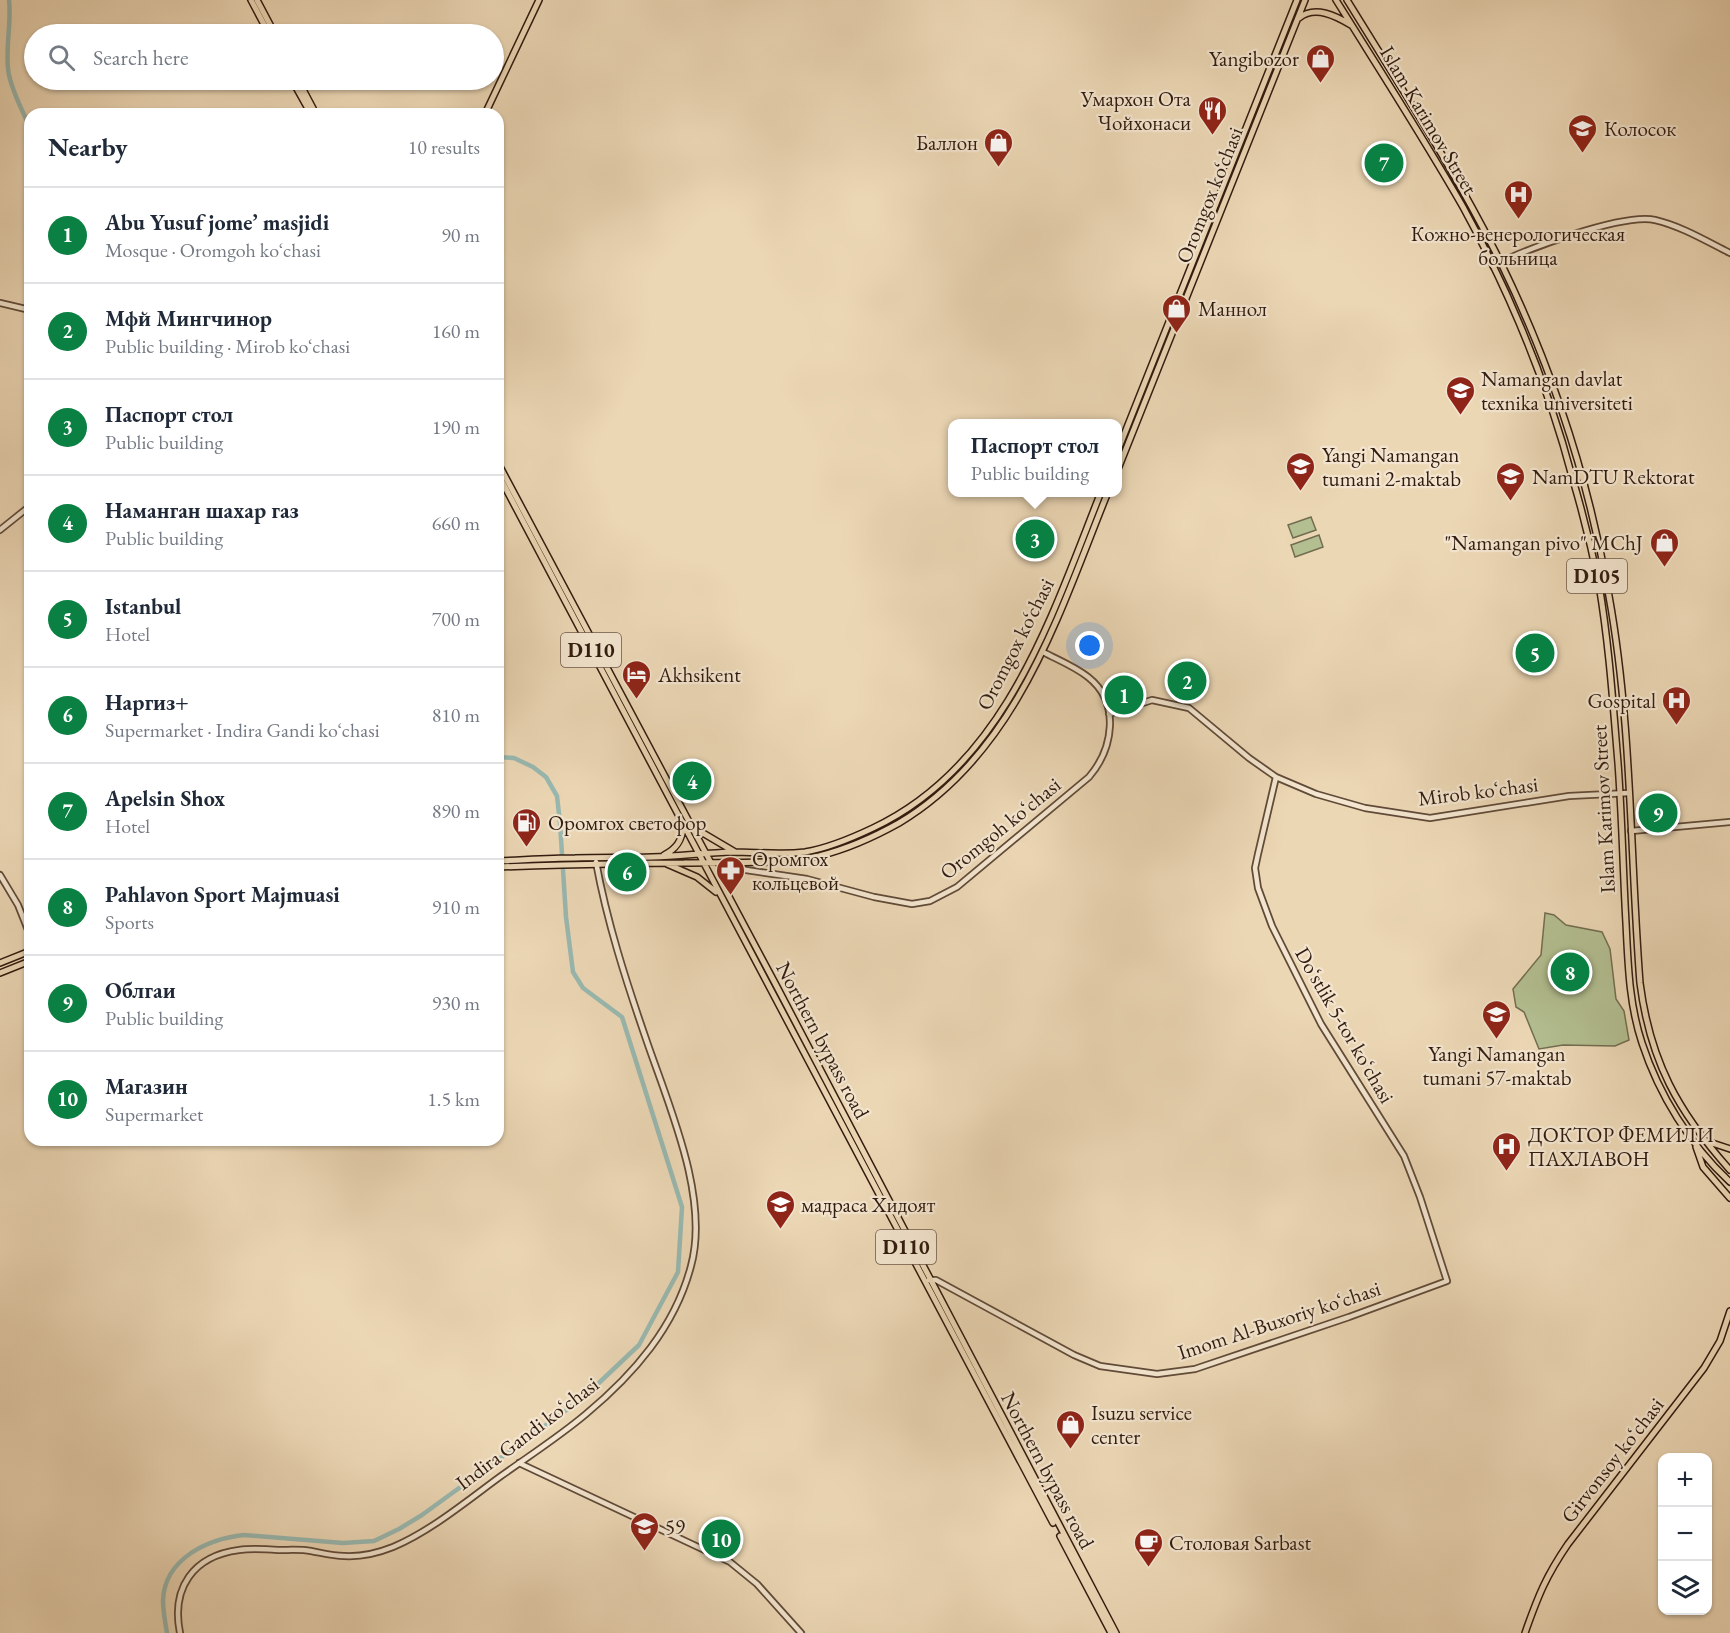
<!DOCTYPE html>
<html lang="en">
<head>
<meta charset="utf-8">
<style>
  :root { --surface:#fff; --page:#f2f2f3; --text:#1f2937; --muted:#747a83; --line:#e0e1e3; --accent:#0b8043 }
  body { margin:0; font-family:"EB Garamond",serif; background:var(--page); color:var(--text) }
  .controls { position:absolute; right:18px; bottom:18px; display:grid; overflow:hidden; border-radius:12px; box-shadow:0 2px 4px #0004 }
  .controls button { width:54px; height:54px; display:grid; place-items:center; padding:0; border:0; border-bottom:2px solid var(--line); background:var(--surface); color:var(--text); font:30px sans-serif }
  .you { position:absolute; left:1090px; top:646px; width:21px; height:21px; margin:-15px; border:4px solid #fff; border-radius:50%; background:#1a73e8; box-shadow:0 0 0 9px #1a73e833 }
  .badge { display:grid; place-items:center; width:39px; height:39px; border-radius:50%; background:var(--accent); color:#fff; font-size:20px; font-weight:700 }
  .pin { position:absolute; translate:-50% -50%; border:3px solid #fff; box-shadow:0 2px 6px #0006 }
  .popup { position:absolute; left:948px; top:419px; width:174px; height:78px; box-sizing:border-box; display:grid; place-content:center; border-radius:12px; background:var(--surface); filter:drop-shadow(0 2px 4px #0005); font-size:20px; white-space:nowrap; color:var(--muted) }
  .popup b { font-size:22px; color:var(--text) }
  .popup::after { content:''; position:absolute; left:50%; top:100%; margin-left:-12px; border:12px solid transparent; border-top-color:var(--surface) }
  .list { margin:0; padding:0; list-style:none }
  h2 { display:flex; justify-content:space-between; align-items:center; height:78px; margin:0; padding:0 24px; font-size:26px }
  h2 small { font-size:20px; font-weight:400; color:var(--muted) }
  .list li { display:grid; grid-template-columns:39px 1fr auto; gap:18px; align-items:center; box-sizing:border-box; height:96px; padding:0 24px; border-top:2px solid var(--line) }
  .list b { display:block; font-size:22px; white-space:nowrap }
  .list p { margin:0; font-size:20px; white-space:nowrap; color:var(--muted) }
  .list em { font-size:20px; font-style:normal; color:var(--muted) }
  .icon { flex:none; width:33px; height:33px; fill:none; stroke:currentColor; stroke-width:2; stroke-linecap:round; stroke-linejoin:round }
  .map { position:relative; flex:none; width:1730px; height:1633px; overflow:hidden }
  .search { position:absolute; background:var(--surface); box-shadow:0 2px 4px #0004; left:24px; top:24px; width:480px; height:66px; display:flex; align-items:center; gap:15px; box-sizing:border-box; padding:0 21px; border-radius:33px; color:var(--muted); font-size:22px }
  .panel { position:absolute; background:var(--surface); box-shadow:0 2px 4px #0004; left:24px; top:108px; width:480px; height:1038px; border-radius:18px }
  .map>svg:first-child { display:block }
  .green { fill:#b3bf91; stroke:#726d50; stroke-width:1.5 }
  .lines { fill:none; stroke-linecap:round; stroke-linejoin:round }
  .canal { stroke:#99b9b1; stroke-width:4.5 }
  .minor-casing { stroke:#604a38; stroke-width:8 }
  .major-casing { stroke:#311b0f; stroke-width:8 }
  .minor { stroke:#f3e5cf; stroke-width:4.5 }
  .major { stroke:#ecd7b5; stroke-width:5 }
  .labels { text-anchor:middle; dominant-baseline:central; stroke-width:4.5; stroke-linejoin:round; paint-order:stroke }
  .shield { fill:#f3e5cf; stroke:#6b5849; stroke-width:1.5 }
  .shield-label { font-size:20px; font-weight:bold; fill:#311b0f }
  .poi-label { font-size:21px; fill:#311b0f; stroke:#f3e5cf; text-anchor:start }
  .street-label { font-size:21px; fill:#311b0f; stroke:#f3e5cf }
</style>
</head>
<body>
<div class="map">
<svg width="1730" height="1633" viewBox="0 0 1730 1633">
  <rect width="100%" height="100%" fill="#ecd7b5"/>
  <filter id="stains"><feTurbulence type="fractalNoise" baseFrequency=".00333" numOctaves="4"/><feColorMatrix values="0 0 0 0 .2 0 0 0 0 .09 0 0 0 0 .02 0 0 0 .5 -.17"/></filter>
  <radialGradient id="worn" r=".72"><stop offset=".6" stop-color="#630" stop-opacity="0"/><stop offset="1" stop-color="#630" stop-opacity=".3"/></radialGradient>
  <path class="green" d="M 1311,517 L 1316,530 L 1293,538 L 1288,525 Z
    M 1319,535 L 1323,547 L 1295,557 L 1291,545 Z
    M 1545,913 L 1554,915 L 1566,925 L 1602,932 L 1610,949 L 1616,999 L 1624,1011 L 1629,1040 L 1615,1046 L 1563,1045 L 1539,1049 L 1524,1012 L 1516,1007 L 1513,989 L 1541,955 Z"/>
  <g class="lines">
    <path class="canal" d="M 9,0 C 12,25 4,51 9,75 C 13,93 22,111 30,127
      M 167,1633 C 165,1622 163,1611 163,1600 C 165,1558 208,1539 244,1535 L 343,1543 L 374,1541 L 399,1529 L 422,1515 L 583,1398 L 639,1345 L 678,1272 L 682,1207 L 622,1017 L 583,988 L 573,972 L 566,917 L 560,823 L 557,796 L 546,777 L 533,767 L 514,758 L 498,757"/>
    <defs>
      <path id="minor" d="M 1493,266 C 1523,250 1623,213 1655,220 C 1681,226 1706,241 1730,253
        M 0,303 L 30,310
        M 0,530 L 30,506
        M 1109,714 L 1152,700 L 1189,708 L 1249,758 L 1276,777 L 1316,794 L 1365,808 L 1430,818 L 1569,796 L 1629,793
        M 1631,831 L 1730,822
        M 737,862 L 738,867 L 746,870 L 807,879 L 874,897 L 912,904 L 930,901 L 957,887 L 1089,777 C 1113,749 1121,703 1088,677 C 1074,666 1058,660 1043,652
        M 0,875 L 18,905 L 30,935
        M 929,1280 L 936,1280 L 1074,1355 L 1100,1366 L 1157,1374 L 1195,1369 L 1349,1317 L 1447,1281 L 1420,1197 L 1404,1156 L 1321,1024 L 1272,926 L 1258,888 L 1255,868 L 1258,854 L 1276,777
        M 519,1463 L 730,1562 L 757,1584 L 801,1633
        M 180,1633 C 171,1588 193,1556 239,1550 C 252,1548 265,1549 278,1550 C 289,1550 301,1549 311,1551 C 322,1553 333,1556 344,1556 C 361,1557 378,1553 393,1547 C 431,1531 468,1500 501,1476 C 529,1456 560,1436 586,1414 C 634,1374 675,1327 691,1266 C 710,1197 668,1104 646,1039 C 626,981 607,922 596,862"/>
      <path id="major" d="M 251,0 L 269,34
        M 257,0 L 275,34
        M 1336,0 C 1379,69 1423,137 1463,207 C 1510,293 1548,385 1573,480 C 1583,514 1592,550 1599,585 C 1609,644 1613,704 1618,763 C 1622,816 1623,870 1626,923 C 1628,963 1629,1004 1642,1043 C 1659,1095 1690,1145 1730,1182
        M 1347,0 C 1400,86 1456,172 1501,263 C 1552,368 1589,481 1609,596 C 1632,723 1630,855 1640,983 C 1650,1061 1678,1112 1730,1170
        M 1299,18 C 1315,5 1336,16 1351,25
        M 292,80 L 311,114
        M 298,80 L 316,114
        M 485,114 L 539,0
        M 1118,450 L 1297,0
        M 498,463 L 776,985 L 1116,1633
        M 1118,469 L 1305,0
        M 498,474 C 680,825 868,1173 1053,1523
        M 691,826 L 735,852
        M 664,855 C 676,849 682,841 683,827
        M 498,861 C 524,860 549,858 575,858 C 600,857 626,858 652,857 C 679,856 706,853 733,852 C 757,852 781,855 805,852 C 829,848 852,838 873,828 C 1005,766 1051,618 1101,492
        M 667,864 L 697,877 L 716,892
        M 498,867 C 560,865 622,863 684,863 C 728,862 776,865 819,856 C 847,849 874,837 899,823 C 1018,752 1059,613 1108,492
        M 725,889 L 730,873 L 737,862
        M 0,963 L 30,951
        M 0,973 L 30,961
        M 1706,1141 L 1730,1149
        M 1696,1147 L 1703,1167 L 1730,1198
        M 1060,1536 L 1111,1633
        M 1525,1633 C 1538,1596 1546,1576 1568,1544 L 1704,1368 L 1720,1341 L 1730,1311"/>
    </defs>
    <use href="#minor" class="minor-casing"/>
    <use href="#major" class="major-casing"/>
    <use href="#minor" class="minor"/>
    <use href="#major" class="major"/>
  </g>
  <defs>
    <symbol id="shop-pin" viewBox="-11 -11 22 30"><path d="M0 17L-7.5 6A9.5 9.5 0 1 1 7.5 6Z" fill="#8f2418" stroke="#f3e5cf"/><path d="M-5-2.5h2.3a2.7 3.5 0 0 1 5.4 0H5L5.5 6h-11ZM-1.5-2.5h3a1.5 2.3 0 0 0-3 0Z" fill="#fff"/></symbol>
    <symbol id="restaurant-pin" viewBox="-11 -11 22 30"><path d="M0 17L-7.5 6A9.5 9.5 0 1 1 7.5 6Z" fill="#8f2418" stroke="#f3e5cf"/><path d="M-5-6h1v4h1v-4h1v4h1v-4h1v5L-1.5 .5V6h-2V.5L-5-1ZM5-6V6H3V1.5H1.5Q1.5-4 5-6Z" fill="#fff"/></symbol>
    <symbol id="school-pin" viewBox="-11 -11 22 30"><path d="M0 17L-7.5 6A9.5 9.5 0 1 1 7.5 6Z" fill="#8f2418" stroke="#f3e5cf"/><path d="M0-5L7-2L0 1L-7-2ZM-4 1L0 2.5L4 1V4Q0 6-4 4Z" fill="#fff"/></symbol>
    <symbol id="hospital-pin" viewBox="-11 -11 22 30"><path d="M0 17L-7.5 6A9.5 9.5 0 1 1 7.5 6Z" fill="#8f2418" stroke="#f3e5cf"/><path d="M-5-5h3v3.5h4V-5h3V5h-3V1.5h-4V5h-3Z" fill="#fff"/></symbol>
    <symbol id="university-pin" viewBox="-11 -11 22 30"><path d="M0 17L-7.5 6A9.5 9.5 0 1 1 7.5 6Z" fill="#8f2418" stroke="#f3e5cf"/><path d="M0-5L7-2L0 1L-7-2ZM-4 1L0 2.5L4 1V4Q0 6-4 4Z" fill="#fff"/></symbol>
    <symbol id="hotel-pin" viewBox="-11 -11 22 30"><path d="M0 17L-7.5 6A9.5 9.5 0 1 1 7.5 6Z" fill="#8f2418" stroke="#f3e5cf"/><path d="M-6-4.5h1.5V1H6V5H4.5V3h-9V5H-6ZM-4 0a1.8 1.8 0 1 1 3.6 0ZM.5 0V-2.5h3Q6-2.5 6 0Z" fill="#fff"/></symbol>
    <symbol id="fuel-pin" viewBox="-11 -11 22 30"><path d="M0 17L-7.5 6A9.5 9.5 0 1 1 7.5 6Z" fill="#8f2418" stroke="#f3e5cf"/><path d="M-5.5-6h7V0h2V4h1.3V-2.5L3-4.5l.8-.8L6-3V5H2.5V1h-1V6h-7ZM-4.2-4.7v3.2H.2V-4.7Z" fill="#fff"/></symbol>
    <symbol id="pharmacy-pin" viewBox="-11 -11 22 30"><path d="M0 17L-7.5 6A9.5 9.5 0 1 1 7.5 6Z" fill="#8f2418" stroke="#f3e5cf"/><path d="M-2-6h4v4h4v4h-4v4h-4v-4h-4v-4h4Z" fill="#fff"/></symbol>
    <symbol id="cafe-pin" viewBox="-11 -11 22 30"><path d="M0 17L-7.5 6A9.5 9.5 0 1 1 7.5 6Z" fill="#8f2418" stroke="#f3e5cf"/><path d="M-5.5-4.5H6V0H3Q3 3.5 0 3.5H-2.5Q-5.5 3.5-5.5 0ZM3-3.2v2h1.7v-2ZM-6 4.5H4V6H-6Z" fill="#fff"/></symbol>
  </defs>
  <g fill-rule="evenodd">
    <use href="#shop-pin" x="1304" y="42" width="33" height="45"/>
    <use href="#restaurant-pin" x="1196" y="94" width="33" height="45"/>
    <use href="#school-pin" x="1566" y="112" width="33" height="45"/>
    <use href="#shop-pin" x="982" y="126" width="33" height="45"/>
    <use href="#hospital-pin" x="1502" y="178" width="33" height="45"/>
    <use href="#shop-pin" x="1160" y="292" width="33" height="45"/>
    <use href="#university-pin" x="1444" y="374" width="33" height="45"/>
    <use href="#school-pin" x="1284" y="450" width="33" height="45"/>
    <use href="#university-pin" x="1494" y="460" width="33" height="45"/>
    <use href="#shop-pin" x="1648" y="526" width="33" height="45"/>
    <use href="#hotel-pin" x="620" y="658" width="33" height="45"/>
    <use href="#hospital-pin" x="1660" y="684" width="33" height="45"/>
    <use href="#fuel-pin" x="510" y="806" width="33" height="45"/>
    <use href="#pharmacy-pin" x="714" y="854" width="33" height="45"/>
    <use href="#school-pin" x="1480" y="998" width="33" height="45"/>
    <use href="#hospital-pin" x="1490" y="1130" width="33" height="45"/>
    <use href="#university-pin" x="764" y="1188" width="33" height="45"/>
    <use href="#shop-pin" x="1054" y="1408" width="33" height="45"/>
    <use href="#school-pin" x="628" y="1510" width="33" height="45"/>
    <use href="#cafe-pin" x="1132" y="1526" width="33" height="45"/>
  </g>
  <g class="labels">
    <g class="shield">
      <rect x="1567" y="559" width="60" height="34" rx="4.5"/>
      <rect x="561" y="633" width="60" height="34" rx="4.5"/>
      <rect x="876" y="1230" width="60" height="34" rx="4.5"/>
    </g>
    <g class="shield-label">
      <text x="1597" y="576">D105</text>
      <text x="591" y="650">D110</text>
      <text x="906" y="1247">D110</text>
    </g>
    <g class="poi-label">
      <text x="1299" y="58" text-anchor="end">Yangibozor</text>
      <text x="1191" y="98" text-anchor="end">Умархон Ота<tspan x="1191" dy="24">Чойхонаси</tspan></text>
      <text x="1604" y="128">Колосок</text>
      <text x="978" y="142" text-anchor="end">Баллон</text>
      <text x="1518" y="233" text-anchor="middle">Кожно-венерологическая<tspan x="1518" dy="24">больница</tspan></text>
      <text x="1198" y="308">Маннол</text>
      <text x="1481" y="378">Namangan davlat<tspan x="1481" dy="24">texnika universiteti</tspan></text>
      <text x="1322" y="454">Yangi Namangan<tspan x="1322" dy="24">tumani 2-maktab</tspan></text>
      <text x="1532" y="476">NamDTU Rektorat</text>
      <text x="1643" y="542" text-anchor="end">"Namangan pivo" MChJ</text>
      <text x="658" y="674">Akhsikent</text>
      <text x="1656" y="700" text-anchor="end">Gospital</text>
      <text x="548" y="822">Оромгох светофор</text>
      <text x="752" y="858">Оромгох<tspan x="752" dy="24">кольцевой</tspan></text>
      <text x="1497" y="1053" text-anchor="middle">Yangi Namangan<tspan x="1497" dy="24">tumani 57-maktab</tspan></text>
      <text x="1528" y="1134">ДОКТОР ФЕМИЛИ<tspan x="1528" dy="24">ПАХЛАВОН</tspan></text>
      <text x="801" y="1204">мадраса Хидоят</text>
      <text x="1091" y="1412">Isuzu service<tspan x="1091" dy="24">center</tspan></text>
      <text x="665" y="1526">59</text>
      <text x="1169" y="1542">Столовая Sarbast</text>
    </g>
    <g class="street-label">
      <text transform="translate(1429 120) rotate(59)">Islam Karimov Street</text>
      <text transform="translate(1209 195) rotate(-68)">Oromgox ko‘chasi</text>
      <text transform="translate(1015 644) rotate(-63)">Oromgox ko‘chasi</text>
      <text transform="translate(1478 791) rotate(-7)">Mirob koʻchasi</text>
      <text transform="translate(1603 809) rotate(-93)">Islam Karimov Street</text>
      <text transform="translate(1000 828) rotate(-39)">Oromgoh koʻchasi</text>
      <text transform="translate(1345 1025) rotate(60)">Doʻstlik 5-tor koʻchasi</text>
      <text transform="translate(823 1040) rotate(62)">Northern bypass road</text>
      <text transform="translate(1279 1320) rotate(-18)">Imom Al-Buxoriy koʻchasi</text>
      <text transform="translate(527 1433) rotate(-37)">Indira Gandi koʻchasi</text>
      <text transform="translate(1612 1460) rotate(-52)">Girvonsoy koʻchasi</text>
      <text transform="translate(1048 1470) rotate(62)">Northern bypass road</text>
    </g>
  </g>
  <rect width="100%" height="100%" filter="url(#stains)"/>
  <rect width="100%" height="100%" fill="url(#worn)"/>
</svg>
<div class="controls">
<button>+</button>
<button>−</button>
<button><svg class="icon" aria-label="layers" viewBox="0 0 24 24"><path d="M12 4l9 5-9 5-9-5zM3 14l9 5 9-5"/></svg></button>
</div>
<div class="you"></div>
<div class="pin badge" style="left:1124px;top:695px">1</div>
<div class="pin badge" style="left:1187px;top:681px">2</div>
<div class="pin badge" style="left:1035px;top:539px">3</div>
<div class="popup"><b>Паспорт стол</b>Public building</div>
<div class="pin badge" style="left:692px;top:781px">4</div>
<div class="pin badge" style="left:1535px;top:653px">5</div>
<div class="pin badge" style="left:627px;top:872px">6</div>
<div class="pin badge" style="left:1384px;top:163px">7</div>
<div class="pin badge" style="left:1570px;top:972px">8</div>
<div class="pin badge" style="left:1658px;top:813px">9</div>
<div class="pin badge" style="left:721px;top:1539px">10</div>
<div class="search"><svg class="icon" aria-label="search" viewBox="0 0 24 24"><circle cx="10" cy="10" r="6"/><path d="M15 15l6 6"/></svg>Search here</div>
<section class="panel">
<h2>Nearby<small>10 results</small></h2>
<ul class="list">
<li><span class="badge">1</span><div><b>Abu Yusuf jome’ masjidi</b><p>Mosque · Oromgoh koʻchasi</p></div><em>90 m</em></li>
<li><span class="badge">2</span><div><b>Мфй Мингчинор</b><p>Public building · Mirob koʻchasi</p></div><em>160 m</em></li>
<li><span class="badge">3</span><div><b>Паспорт стол</b><p>Public building</p></div><em>190 m</em></li>
<li><span class="badge">4</span><div><b>Наманган шахар газ</b><p>Public building</p></div><em>660 m</em></li>
<li><span class="badge">5</span><div><b>Istanbul</b><p>Hotel</p></div><em>700 m</em></li>
<li><span class="badge">6</span><div><b>Наргиз+</b><p>Supermarket · Indira Gandi koʻchasi</p></div><em>810 m</em></li>
<li><span class="badge">7</span><div><b>Apelsin Shox</b><p>Hotel</p></div><em>890 m</em></li>
<li><span class="badge">8</span><div><b>Pahlavon Sport Majmuasi</b><p>Sports</p></div><em>910 m</em></li>
<li><span class="badge">9</span><div><b>Облгаи</b><p>Public building</p></div><em>930 m</em></li>
<li><span class="badge">10</span><div><b>Магазин</b><p>Supermarket</p></div><em>1.5 km</em></li>
</ul>
</section>
</div>
</body>
</html>
